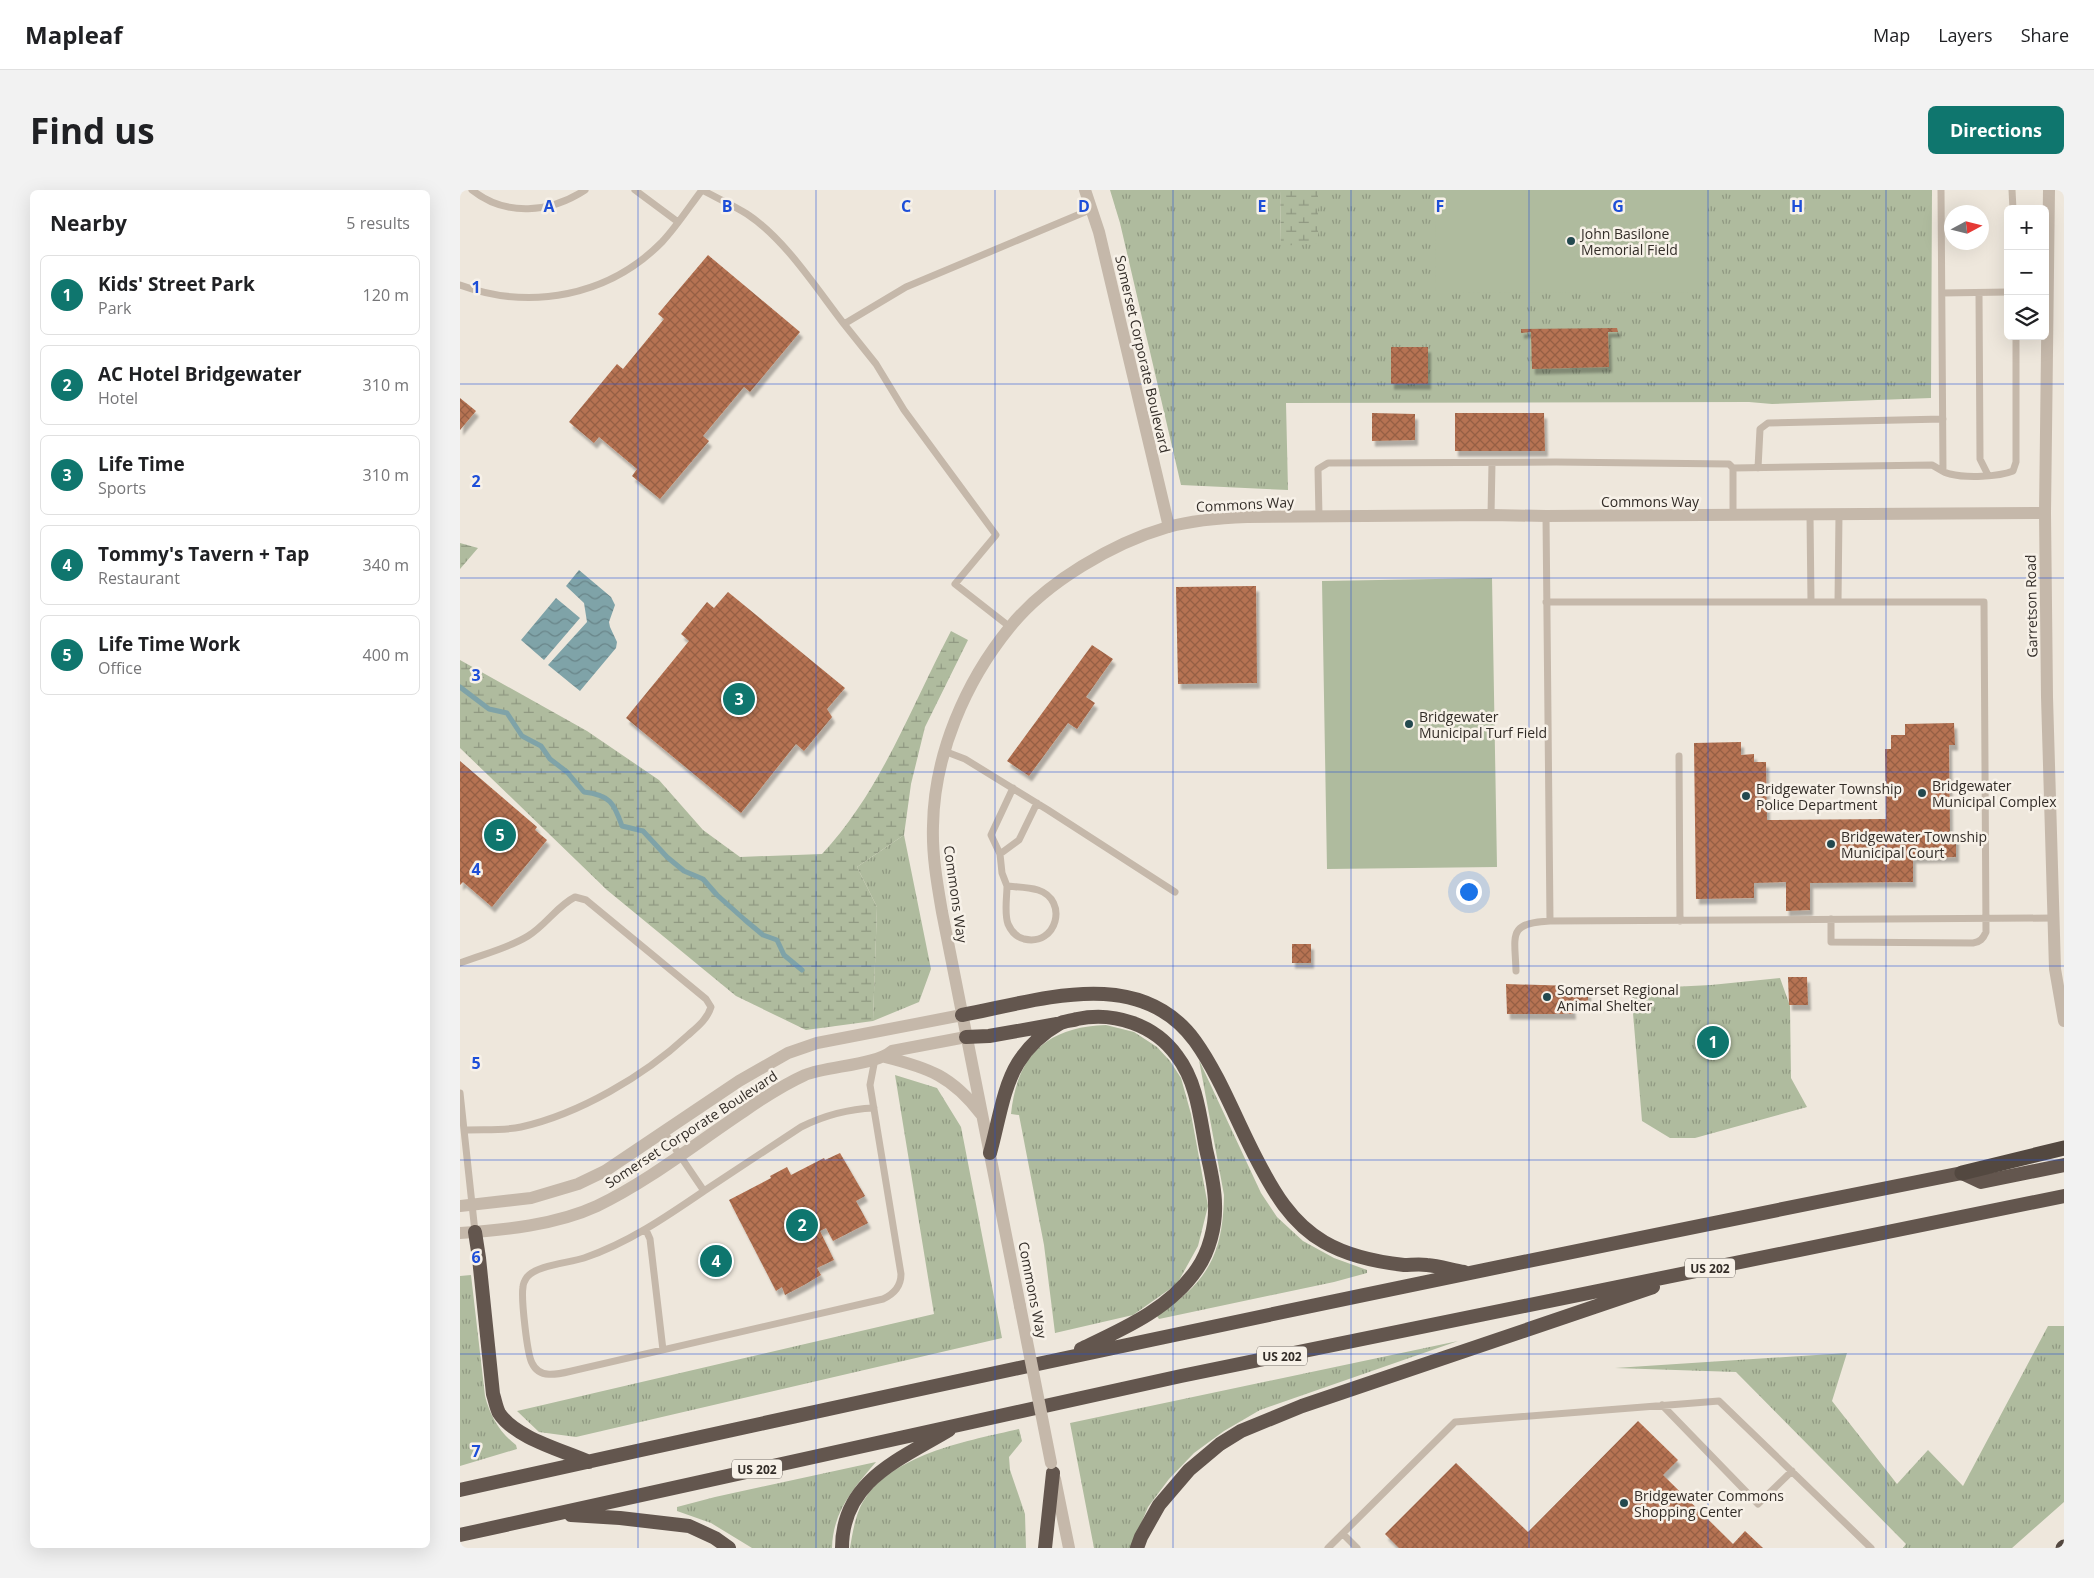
<!DOCTYPE html>
<html lang="en">
<head>
<meta charset="utf-8">
<style>
  :root { --surface:#fff; --page:#f2f2f2; --text:#202124; --muted:#757577; --line:#e0e0e0; --accent:#0f766e }
  body { margin:0; font-family:"Open Sans",sans-serif; background:var(--page); color:var(--text) }
  .controls { position:absolute; right:15px; top:15px; display:grid; overflow:hidden; border-radius:8px; box-shadow:0 5px 20px #0002 }
  .controls button { width:45px; height:45px; display:grid; place-items:center; padding:0; border:0; border-bottom:1px solid var(--line); background:var(--surface); color:var(--text); font:25px sans-serif }
  .compass { position:absolute; left:1484px; top:15px; width:45px; height:45px; border-radius:50%; background:var(--surface); box-shadow:0 5px 20px #0002; rotate:83deg }
  .you { position:absolute; left:1008px; top:701px; width:18px; height:18px; margin:-12px; border:4px solid #fff; border-radius:50%; background:#1a73e8; box-shadow:0 0 0 8px #1a73e833 }
  .badge { display:grid; place-items:center; width:32px; height:32px; border-radius:50%; background:var(--accent); color:#fff; font-size:16px; font-weight:700 }
  .pin { position:absolute; translate:-50% -50%; border:2px solid #fff; box-shadow:0 1px 5px #0006 }
  .list { margin:0; padding:0; list-style:none }
  h2 { display:flex; justify-content:space-between; align-items:center; height:65px; margin:0; padding:0 20px; font-size:21px }
  h2 small { font-size:16px; font-weight:400; color:var(--muted) }
  .list li { display:grid; grid-template-columns:32px 1fr auto; gap:15px; align-items:center; box-sizing:border-box; height:80px; margin:0 10px 10px; padding:0 10px; border:1px solid var(--line); border-radius:8px }
  .list b { display:block; font-size:19px; white-space:nowrap }
  .list p { margin:0; font-size:16px; white-space:nowrap; color:var(--muted) }
  .list em { font-size:16px; font-style:normal; color:var(--muted) }
  .icon { flex:none; width:28px; height:28px; fill:none; stroke:currentColor; stroke-width:2; stroke-linecap:round; stroke-linejoin:round }
  .map { position:relative; flex:none; width:1604px; height:1358px; overflow:hidden; border-radius:8px }
  header { display:flex; align-items:center; gap:30px; box-sizing:border-box; height:70px; padding:0 25px; background:var(--surface); border-bottom:1px solid var(--line) }
  header strong { font-size:24px }
  nav { display:flex; gap:28px; margin-inline-start:auto; font-size:18px }
  .intro { display:flex; align-items:center; justify-content:space-between; box-sizing:border-box; height:120px; padding:0 30px }
  h1 { margin:0; font-size:35px }
  .button { padding:12px 22px; border-radius:8px; background:var(--accent); color:#fff; font-size:18px; font-weight:700 }
  main { display:flex; gap:30px; padding:0 30px }
  aside { flex:1; background:var(--surface); border-radius:8px; box-shadow:0 5px 20px #0002 }
  .map>svg:first-child { display:block }
  .grass { fill:url(#grass-tufts) }
  .wetland { fill:url(#wetland-marsh) }
  .pitch { fill:#afbb9e }
  .water { fill:url(#water-waves) }
  .lines { fill:none; stroke-linecap:round; stroke-linejoin:round }
  .stream { stroke:#7fa3a8; stroke-width:5 }
  .building { fill:url(#building-cross-hatch); filter:url(#shadow) }
  .service { stroke:#c5b8aa; stroke-width:7 }
  .tertiary { stroke:#c5b8aa; stroke-width:12 }
  .trunk { stroke:#63564e; stroke-width:14 }
  .motorway { stroke:#534840; stroke-width:15 }
  .tertiary-bridge { stroke:#c5b8aa; stroke-width:12 }
  .grid { fill:none; stroke:#1d4ed8; stroke-width:1; stroke-opacity:0.55 }
  .poi-dot { fill:#23494f; stroke:#f7f1e8; stroke-width:2 }
  .labels { text-anchor:middle; dominant-baseline:central; stroke-width:5; stroke-linejoin:round; paint-order:stroke }
  .shield { fill:#f7f1e8; stroke:#6e6862; stroke-width:1 }
  .shield-label { font-size:12px; font-weight:bold; fill:#332d28 }
  .poi-label { font-size:14px; fill:#332d28; stroke:#f7f1e8; text-anchor:start }
  .street-label { font-size:14px; fill:#332d28; stroke:#f7f1e8 }
  .grid-label { font-size:16px; text-anchor:middle; font-weight:bold; fill:#1d4ed8; stroke:#f7f1e8; stroke-width:5; stroke-linejoin:round; paint-order:stroke }
</style>
</head>
<body>
<header>
<strong>Mapleaf</strong>
<nav><a>Map</a><a>Layers</a><a>Share</a></nav>
</header>
<div class="intro"><h1>Find us</h1><a class="button">Directions</a></div>
<main>
<aside>
<h2>Nearby<small>5 results</small></h2>
<ul class="list">
<li><span class="badge">1</span><div><b>Kids' Street Park</b><p>Park</p></div><em>120 m</em></li>
<li><span class="badge">2</span><div><b>AC Hotel Bridgewater</b><p>Hotel</p></div><em>310 m</em></li>
<li><span class="badge">3</span><div><b>Life Time</b><p>Sports</p></div><em>310 m</em></li>
<li><span class="badge">4</span><div><b>Tommy's Tavern + Tap</b><p>Restaurant</p></div><em>340 m</em></li>
<li><span class="badge">5</span><div><b>Life Time Work</b><p>Office</p></div><em>400 m</em></li>
</ul>
</aside>
<div class="map">
<svg width="1604" height="1358" viewBox="0 0 1604 1358">
  <defs>
    <pattern id="grass-tufts" width="24" height="20" patternUnits="userSpaceOnUse" patternTransform="scale(1.25)"><rect width="24" height="20" fill="#afbb9e"/><path d="M3 7l-1-3M5 7V3M7 7l1-3M15 17l-1-3M17 17v-4M19 17l1-3" fill="none" stroke="#8f9881"/></pattern>
    <pattern id="wetland-marsh" width="20" height="14" patternUnits="userSpaceOnUse" patternTransform="scale(1.25)"><rect width="20" height="14" fill="#afbb9e"/><path d="M1 5h8M5 5V1M11 12h8M15 12V8" fill="none" stroke="#8f9881"/></pattern>
    <pattern id="water-waves" width="16" height="10" patternUnits="userSpaceOnUse" patternTransform="scale(1.25)"><rect width="16" height="10" fill="#7fa3a8"/><path d="M0 5q4-4 8 0t8 0" fill="none" stroke="#698589"/></pattern>
    <pattern id="building-cross-hatch" width="8" height="8" patternUnits="userSpaceOnUse" patternTransform="scale(1.25)"><rect width="8" height="8" fill="#b67352"/><path d="M0 0l8 8M0 8l8-8" fill="none" stroke="#955f44"/></pattern>
    <filter id="shadow"><feDropShadow dx="3" dy="5.5" stdDeviation="1" flood-color="#0004"/></filter>
  </defs>
  <rect width="100%" height="100%" fill="#eee7dc"/>
  <path class="grass" d="M 650,0 L 820,0 L 821,55 L 858,52 L 858,0 L 1472,0 L 1471,208 L 1312,214 L 1289,212 L 826,213 L 828,300 L 721,295 L 660,33 Z
    M 444,645 L 471,779 L 459,812 L 413,831 L 417,717 L 397,677 Z
    M 1320,788 L 1330,816 L 1331,888 L 1347,917 L 1235,948 L 1210,948 L 1182,931 L 1171,799 L 1251,795 Z
    M 646,835 L 674,842 L 697,857 L 710,871 L 721,888 L 731,924 L 748,1016 L 738,1056 L 717,1094 L 673,1125 L 595,1143 L 584,1055 L 559,925 L 551,924 C 557,865 587,837 646,835 Z
    M 739,870 L 801,1003 L 817,1027 L 843,1051 L 874,1068 L 907,1080 L 907,1083 L 874,1092 L 699,1129 L 697,1126 C 747,1092 763,1066 764,1005 Z
    M 435,885 L 477,898 L 501,937 L 542,1148 L 116,1247 L 79,1242 L 57,1221 L 474,1124 Z
    M 11,1085 L 25,1206 C 30,1226 40,1243 56,1255 L 57,1259 L 0,1276 L 0,1086 Z
    M 1588,1136 L 1604,1136 L 1604,1312 L 1552,1358 L 1443,1358 L 1446,1354 L 1276,1182 L 1155,1178 L 1387,1163 L 1372,1211 L 1437,1294 L 1468,1260 L 1503,1296 Z
    M 998,1151 L 800,1220 L 764,1241 L 734,1263 L 709,1289 L 688,1317 L 671,1358 L 634,1358 L 610,1233 Z
    M 559,1239 L 562,1251 L 549,1267 L 550,1280 L 565,1324 L 566,1358 L 390,1358 C 393,1340 396,1321 406,1307 C 437,1263 511,1250 559,1239 Z
    M 416,1272 C 393,1299 373,1321 372,1358 L 292,1358 L 251,1333 L 217,1321 L 217,1317 L 255,1307 Z"/>
  <path class="wetland" d="M 820,0 L 858,0 L 858,53 L 821,56 Z
    M 0,353 L 18,358 L 0,379 Z
    M 491,441 L 508,450 L 465,537 L 451,594 L 444,645 L 397,677 L 417,717 L 413,831 L 346,840 L 276,806 L 147,700 L 0,558 L 0,470 L 127,541 L 199,590 L 243,640 L 280,667 L 362,664 C 421,601 451,517 491,441 Z"/>
  <path class="pitch" d="M 975,0 L 1249,0 L 1244,102 L 976,103 Z
    M 1032,388 L 1037,677 L 867,679 L 862,391 Z"/>
  <path class="water" d="M 119,380 L 151,407 L 155,415 L 149,432 L 150,437 L 157,452 L 156,458 L 120,501 L 88,475 L 127,432 L 124,413 L 106,396 Z
    M 96,408 L 120,428 L 84,470 L 61,450 Z"/>
  <g class="lines">
    <path class="stream" d="M 0,497 L 29,519 L 47,523 L 62,546 L 81,556 L 90,569 L 107,582 L 124,602 C 150,605 154,613 162,636 L 183,641 L 207,667 L 224,681 L 243,689 L 257,705 L 285,730 L 303,745 L 317,750 L 324,765 L 342,780"/>
  </g>
  <path class="building" d="M 248,65 L 340,142 L 290,202 L 284,197 L 243,246 L 249,251 L 200,309 L 172,286 L 177,279 L 139,247 L 134,253 L 109,232 L 157,174 L 163,179 L 204,129 L 198,124 Z
    M 1157,138 L 1158,142 L 1148,142 L 1149,177 L 1072,179 L 1071,142 L 1061,143 L 1061,139 Z
    M 931,157 L 968,157 L 968,194 L 931,194 Z
    M 0,208 L 16,221 L 0,240 Z
    M 912,223 L 955,224 L 955,250 L 912,251 Z
    M 995,223 L 1084,223 L 1085,261 L 995,261 Z
    M 796,396 L 797,493 L 718,494 L 716,397 Z
    M 268,402 L 385,498 L 367,519 L 372,527 L 344,561 L 336,554 L 281,623 L 166,528 L 229,451 L 221,444 L 247,412 L 254,418 Z
    M 632,455 L 653,469 L 626,507 L 635,513 L 617,539 L 608,533 L 569,586 L 547,571 Z
    M 1494,533 L 1495,555 L 1489,555 L 1490,647 L 1496,647 L 1496,667 L 1453,668 L 1453,692 L 1350,693 L 1350,720 L 1326,721 L 1326,692 L 1294,693 L 1294,708 L 1236,709 L 1234,553 L 1281,552 L 1281,565 L 1294,564 L 1294,572 L 1306,572 L 1307,630 L 1426,629 L 1425,559 L 1431,559 L 1431,545 L 1445,545 L 1445,534 Z
    M 0,571 L 77,637 L 75,640 L 87,650 L 32,717 L 3,692 L 0,695 Z
    M 832,754 L 851,754 L 851,773 L 832,773 Z
    M 1328,787 L 1347,787 L 1348,815 L 1329,815 Z
    M 1046,794 L 1113,796 L 1114,800 L 1128,801 L 1128,815 L 1112,814 L 1113,824 L 1047,824 Z
    M 380,963 L 405,1006 L 396,1011 L 408,1033 L 373,1051 L 366,1038 L 360,1041 L 374,1070 L 357,1078 L 361,1085 L 344,1095 L 325,1105 L 322,1097 L 316,1101 L 269,1010 L 311,988 L 310,986 L 327,977 L 331,985 L 364,968 L 365,970 Z
    M 1178,1231 L 1218,1270 L 1203,1285 L 1273,1354 L 1285,1341 L 1303,1358 L 939,1358 L 925,1344 L 996,1273 L 1068,1342 Z"/>
  <g class="lines">
    <path class="service" d="M 12,0 C 46,27 90,23 125,0
      M 175,0 L 218,32
      M 242,0 C 257,8 273,15 287,24 C 325,49 356,98 384,134
      M 1481,0 L 1483,281
      M 1552,0 L 1553,19
      M 0,95 C 71,121 149,106 202,52 C 217,36 229,17 242,0
      M 1482,103 L 1548,102
      M 1519,103 L 1520,269 L 1528,285
      M 1273,278 L 1472,275 C 1478,278 1484,283 1490,284 C 1506,288 1538,287 1553,281 L 1556,272 L 1556,146
      M 1298,278 L 1300,239 L 1308,233 L 1483,229
      M 1031,325 L 1032,273
      M 1350,325 L 1351,412
      M 859,326 L 858,279 L 868,273 L 1096,272 L 1269,274 L 1273,278 L 1273,325
      M 1086,326 L 1090,731 L 1594,728
      M 1086,412 L 1524,412 L 1526,742 C 1523,749 1520,752 1513,753 L 1371,752 L 1371,729
      M 1378,412 L 1379,324
      M 550,437 L 495,394 L 536,345 L 444,220 L 416,174 L 384,134 L 446,97 L 632,19
      M 484,561 L 505,569 L 588,620 L 715,702
      M 1219,566 L 1220,731
      M 540,664 L 559,650 L 577,613
      M 547,696 C 557,697 568,697 578,700 C 609,710 597,757 564,749 C 557,747 551,741 548,734 C 544,723 547,707 547,696 Z
      M 547,696 L 542,683 L 540,664 L 531,645 L 553,598
      M 0,773 C 23,764 47,759 68,746 C 86,735 97,716 115,707 L 126,710 L 246,809 L 251,817 C 247,830 236,838 227,846 C 184,886 119,924 61,937 C 44,941 23,939 4,940
      M 1056,781 C 1055,745 1047,733 1090,731
      M 0,903 L 15,1042
      M 204,942 L 244,1001 C 206,1027 168,1053 124,1068 C 109,1073 77,1075 67,1087 C 65,1090 63,1093 63,1097 C 61,1108 67,1164 72,1173 C 80,1191 102,1183 116,1180 L 423,1109 C 434,1104 441,1096 441,1084 L 410,895 L 415,869
      M 244,1001 L 341,937 C 365,925 387,919 414,918
      M 186,1040 L 190,1049 L 203,1160
      M 1202,1215 L 1298,1314 L 1332,1281
      M 883,1344 L 897,1358
      M 868,1358 L 995,1232 L 1259,1211 L 1411,1358"/>
    <path class="tertiary" d="M 625,0 L 639,42 L 709,337
      M 1589,0 L 1585,323 L 1587,507 L 1595,779 L 1604,831
      M 425,867 C 469,878 492,886 521,924
      M 0,1016 L 71,1008 L 118,994 L 145,981 L 279,891 L 328,863 L 357,853 L 502,825
      M 0,1043 C 44,1040 96,1035 137,1016 C 189,991 235,954 283,922 C 303,908 323,895 345,885 C 368,876 416,875 432,861 L 506,847
      M 560,1116 L 482,722 C 477,693 472,665 473,636 C 474,565 505,492 550,437 C 586,392 653,353 708,337 C 734,330 760,328 787,327 L 1031,325 L 1086,326 L 1585,323
      M 595,1289 L 609,1358"/>
    <path class="trunk" d="M 502,825 C 578,811 679,774 735,851 C 760,886 776,930 796,968 C 813,1001 831,1033 864,1052 C 888,1066 917,1072 944,1075 C 951,1075 959,1074 967,1075 C 979,1076 992,1080 1004,1082
      M 506,847 L 529,846 L 597,834
      M 530,963 C 538,935 543,897 558,873 C 568,857 583,843 599,834 C 604,831 611,831 617,829 C 654,821 695,835 717,866 C 737,892 740,927 746,959 C 750,977 755,996 755,1014 C 756,1036 749,1062 737,1079 C 710,1119 663,1139 621,1159
      M 15,1042 L 19,1068 L 33,1204 C 35,1210 36,1217 39,1223 C 55,1248 102,1260 129,1272
      M 0,1300 C 499,1189 1000,1083 1502,983 L 1521,992 L 1604,975
      M 111,1325 L 160,1328 L 229,1336 L 255,1348 L 269,1358
      M 0,1345 L 721,1186 L 1604,1006
      M 382,1358 C 382,1291 439,1270 489,1240
      M 585,1358 L 593,1283
      M 677,1358 L 681,1347 L 699,1315 L 729,1280 L 760,1254 L 781,1241 L 842,1216 L 1193,1097"/>
    <path class="motorway" d="M 1502,983 L 1604,958
      M 1603,1358 L 1604,1357"/>
    <path class="tertiary-bridge" d="M 560,1116 L 591,1273"/>
  </g>
  <path class="grid" d="M 178,0 L 178,1358M 356,0 L 356,1358M 535,0 L 535,1358M 713,0 L 713,1358M 891,0 L 891,1358M 1069,0 L 1069,1358M 1248,0 L 1248,1358M 1426,0 L 1426,1358M 0,194 L 1604,194M 0,388 L 1604,388M 0,582 L 1604,582M 0,776 L 1604,776M 0,970 L 1604,970M 0,1164 L 1604,1164"/>
  <g class="poi-dot">
    <circle cx="1111" cy="51" r="5"/>
    <circle cx="949" cy="534" r="5"/>
    <circle cx="1462" cy="603" r="5"/>
    <circle cx="1286" cy="606" r="5"/>
    <circle cx="1371" cy="654" r="5"/>
    <circle cx="1087" cy="807" r="5"/>
    <circle cx="1164" cy="1313" r="5"/>
  </g>
  <g class="labels">
    <g class="shield">
      <rect x="1225" y="1068.5" width="50" height="19" rx="4"/>
      <rect x="797" y="1156.5" width="50" height="19" rx="4"/>
      <rect x="272" y="1269.5" width="50" height="19" rx="4"/>
    </g>
    <g class="shield-label">
      <text x="1250" y="1078">US 202</text>
      <text x="822" y="1166">US 202</text>
      <text x="297" y="1279">US 202</text>
    </g>
    <g class="poi-label">
      <text x="1121" y="43">John Basilone<tspan x="1121" dy="16">Memorial Field</tspan></text>
      <text x="959" y="526">Bridgewater<tspan x="959" dy="16">Municipal Turf Field</tspan></text>
      <text x="1472" y="595">Bridgewater<tspan x="1472" dy="16">Municipal Complex</tspan></text>
      <text x="1296" y="598">Bridgewater Township<tspan x="1296" dy="16">Police Department</tspan></text>
      <text x="1381" y="646">Bridgewater Township<tspan x="1381" dy="16">Municipal Court</tspan></text>
      <text x="1097" y="799">Somerset Regional<tspan x="1097" dy="16">Animal Shelter</tspan></text>
      <text x="1174" y="1305">Bridgewater Commons<tspan x="1174" dy="16">Shopping Center</tspan></text>
    </g>
    <g class="street-label">
      <text transform="translate(683 164) rotate(77)">Somerset Corporate Boulevard</text>
      <text x="1190" y="311">Commons Way</text>
      <text transform="translate(785 314) rotate(-3)">Commons Way</text>
      <text transform="translate(1571 416) rotate(-91)">Garretson Road</text>
      <text transform="translate(496 704) rotate(82)">Commons Way</text>
      <text transform="translate(231 939) rotate(-33)">Somerset Corporate Boulevard</text>
      <text transform="translate(573 1100) rotate(79)">Commons Way</text>
    </g>
  </g>
  <g class="grid-label">
    <text x="89" y="22">A</text>
    <text x="267" y="22">B</text>
    <text x="446" y="22">C</text>
    <text x="624" y="22">D</text>
    <text x="802" y="22">E</text>
    <text x="980" y="22">F</text>
    <text x="1158" y="22">G</text>
    <text x="1337" y="22">H</text>
    <text x="16" y="103">1</text>
    <text x="16" y="297">2</text>
    <text x="16" y="491">3</text>
    <text x="16" y="685">4</text>
    <text x="16" y="879">5</text>
    <text x="16" y="1073">6</text>
    <text x="16" y="1267">7</text>
  </g>
</svg>
<div class="controls">
<button>+</button>
<button>−</button>
<button><svg class="icon" aria-label="layers" viewBox="0 0 24 24"><path d="M12 4l9 5-9 5-9-5zM3 14l9 5 9-5"/></svg></button>
</div>
<svg class="compass" viewBox="-18 -18 36 36"><path d="M0-13l5 13h-10z" fill="#e53935"/><path d="M0 13l5-13h-10z" fill="#757577"/></svg>
<div class="you"></div>
<div class="pin badge" style="left:1253px;top:852px">1</div>
<div class="pin badge" style="left:342px;top:1035px">2</div>
<div class="pin badge" style="left:279px;top:509px">3</div>
<div class="pin badge" style="left:256px;top:1071px">4</div>
<div class="pin badge" style="left:40px;top:645px">5</div>
</div>
</main>
</body>
</html>
